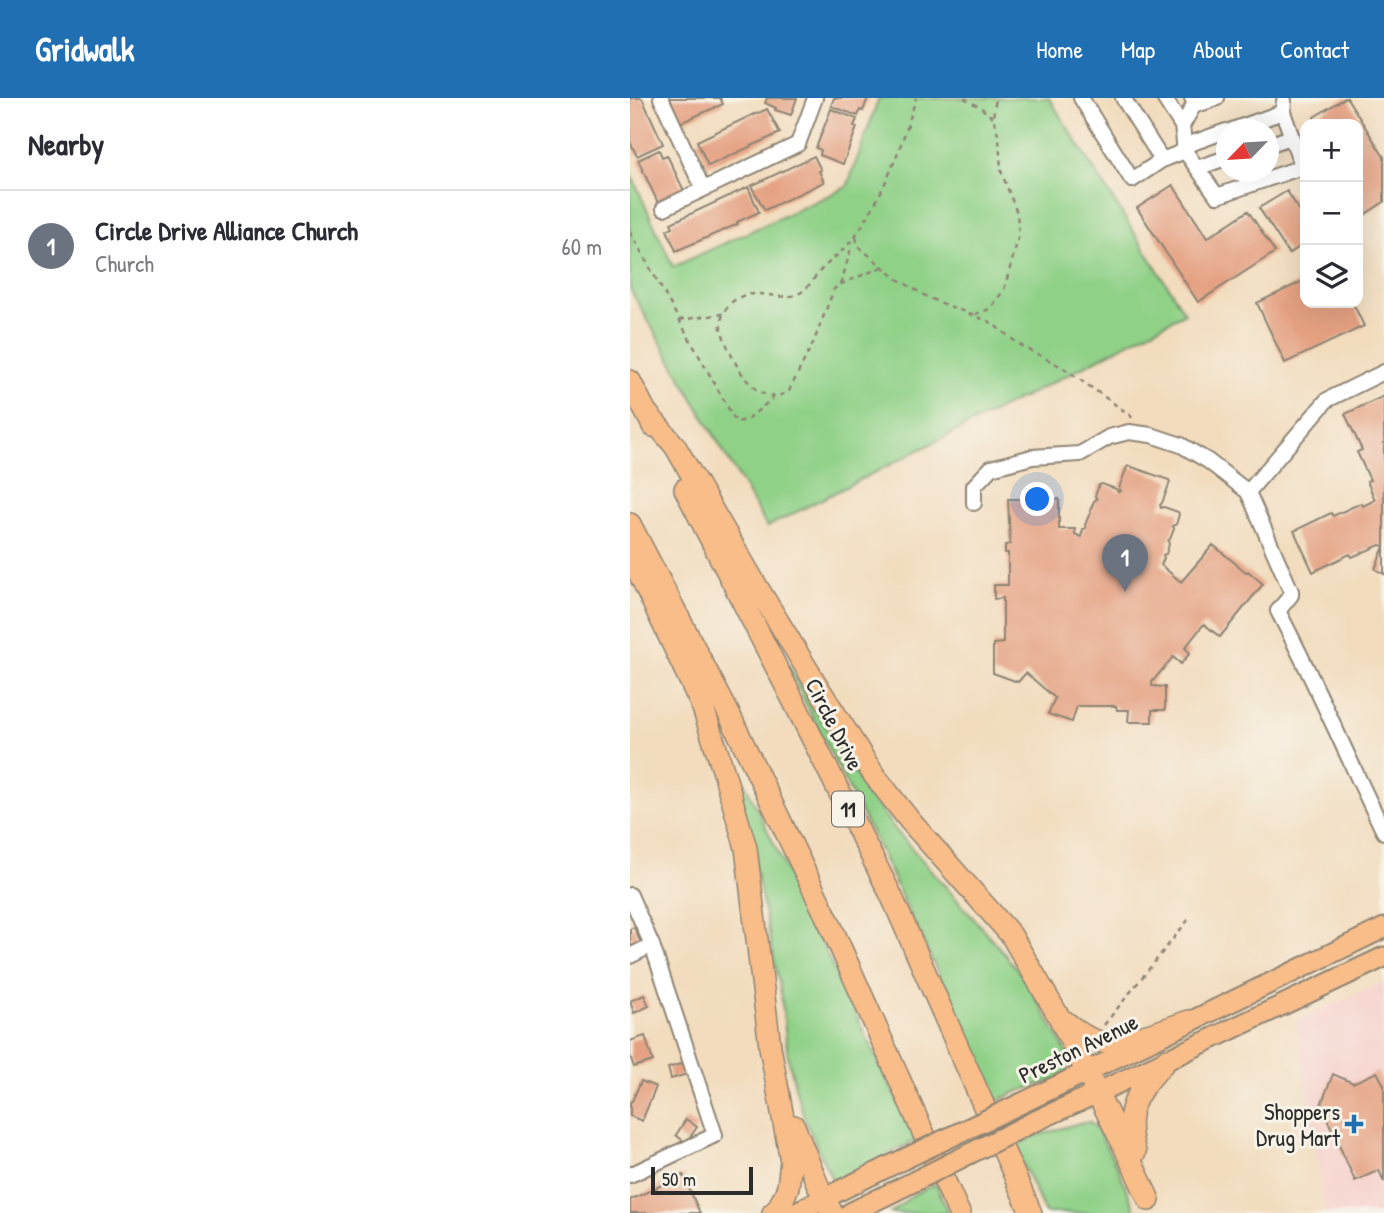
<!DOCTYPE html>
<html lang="en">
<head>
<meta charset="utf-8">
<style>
  :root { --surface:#fff; --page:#f7f7f7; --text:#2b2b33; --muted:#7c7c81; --line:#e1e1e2; --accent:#1f6fb2 }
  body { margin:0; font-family:"Patrick Hand",sans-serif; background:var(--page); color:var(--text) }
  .controls { position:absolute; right:21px; top:21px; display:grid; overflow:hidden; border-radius:14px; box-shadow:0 7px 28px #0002 }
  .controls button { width:63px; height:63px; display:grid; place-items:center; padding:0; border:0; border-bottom:2px solid var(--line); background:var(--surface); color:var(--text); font:35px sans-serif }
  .compass { position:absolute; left:586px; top:21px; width:63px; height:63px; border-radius:50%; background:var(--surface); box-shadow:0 7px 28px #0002; rotate:245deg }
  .scale { position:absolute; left:21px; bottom:18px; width:102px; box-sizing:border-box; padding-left:7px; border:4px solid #2b2b2b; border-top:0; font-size:19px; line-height:24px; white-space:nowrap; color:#2b2b2b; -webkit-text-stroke:5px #f7f3e8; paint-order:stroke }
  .you { position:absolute; left:408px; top:402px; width:24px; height:24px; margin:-18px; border:5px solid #fff; border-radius:50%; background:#1a73e8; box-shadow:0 0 0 10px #1a73e833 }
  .badge { display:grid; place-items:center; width:46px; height:46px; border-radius:50%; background:var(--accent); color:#fff; font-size:23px; font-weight:700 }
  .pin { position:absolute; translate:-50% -58px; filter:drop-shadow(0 2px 4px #0008) }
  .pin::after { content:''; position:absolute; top:37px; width:24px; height:21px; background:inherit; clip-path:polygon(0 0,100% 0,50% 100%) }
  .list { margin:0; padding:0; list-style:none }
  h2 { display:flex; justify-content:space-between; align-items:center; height:91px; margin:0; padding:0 28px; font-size:30px }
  h2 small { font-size:23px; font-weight:400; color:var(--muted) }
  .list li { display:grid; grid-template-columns:46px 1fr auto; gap:21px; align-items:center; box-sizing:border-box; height:112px; padding:0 28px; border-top:2px solid var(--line) }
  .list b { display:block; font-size:26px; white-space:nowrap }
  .list p { margin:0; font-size:23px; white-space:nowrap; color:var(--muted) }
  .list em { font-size:23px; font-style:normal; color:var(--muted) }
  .icon { flex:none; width:38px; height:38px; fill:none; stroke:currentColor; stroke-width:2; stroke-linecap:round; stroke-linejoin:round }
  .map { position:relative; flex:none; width:754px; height:1115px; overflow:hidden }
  header { display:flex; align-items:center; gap:42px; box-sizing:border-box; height:98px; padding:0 35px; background:var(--accent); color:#fff }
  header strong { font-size:33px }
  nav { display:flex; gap:38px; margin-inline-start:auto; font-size:24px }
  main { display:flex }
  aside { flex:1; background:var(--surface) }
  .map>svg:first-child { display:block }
  .built { fill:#f7d0cc }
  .green { fill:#90d188; stroke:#5e7e5a; stroke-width:2 }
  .building { fill:#e5a182 }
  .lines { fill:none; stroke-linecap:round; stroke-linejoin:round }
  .minor-casing { stroke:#8e8474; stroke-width:18 }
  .major-casing { stroke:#8e8474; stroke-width:23 }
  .highway-casing { stroke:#8e8474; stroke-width:24 }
  .path { stroke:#8e8474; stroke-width:2.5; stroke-dasharray:5 5; stroke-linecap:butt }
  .minor { stroke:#fff; stroke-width:14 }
  .major { stroke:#f8bd89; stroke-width:19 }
  .highway { stroke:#f8bd89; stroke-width:21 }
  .major-bridge-casing { stroke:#8e8474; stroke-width:23; stroke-linecap:butt }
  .major-bridge { stroke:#f8bd89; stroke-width:19 }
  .poi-dot { fill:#1f6fb2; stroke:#f7f3e8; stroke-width:2.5 }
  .labels { text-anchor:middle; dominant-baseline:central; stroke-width:6; stroke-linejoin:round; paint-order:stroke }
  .shield { fill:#f7f3e8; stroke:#686764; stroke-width:2 }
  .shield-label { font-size:21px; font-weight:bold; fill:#2b2b2b }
  .street-label { font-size:23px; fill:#2b2b2b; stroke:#f7f3e8 }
  .poi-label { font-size:23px; fill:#2b2b2b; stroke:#f7f3e8; text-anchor:end }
</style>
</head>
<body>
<header>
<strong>Gridwalk</strong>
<nav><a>Home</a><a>Map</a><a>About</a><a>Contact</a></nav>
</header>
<main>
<aside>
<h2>Nearby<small></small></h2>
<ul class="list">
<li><span class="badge" style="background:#6b7280">1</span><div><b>Circle Drive Alliance Church</b><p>Church</p></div><em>60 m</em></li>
</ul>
</aside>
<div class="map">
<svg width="754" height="1115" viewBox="0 0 754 1115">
  <rect width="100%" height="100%" fill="#f7f3e8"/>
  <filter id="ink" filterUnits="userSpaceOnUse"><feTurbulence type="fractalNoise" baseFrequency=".0143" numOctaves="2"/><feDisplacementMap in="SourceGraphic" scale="14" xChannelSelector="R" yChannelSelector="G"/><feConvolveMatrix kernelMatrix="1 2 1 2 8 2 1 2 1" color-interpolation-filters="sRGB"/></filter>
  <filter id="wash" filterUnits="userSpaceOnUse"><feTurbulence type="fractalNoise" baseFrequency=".00686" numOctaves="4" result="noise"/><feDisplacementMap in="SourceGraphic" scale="28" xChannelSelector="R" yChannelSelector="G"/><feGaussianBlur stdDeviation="1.57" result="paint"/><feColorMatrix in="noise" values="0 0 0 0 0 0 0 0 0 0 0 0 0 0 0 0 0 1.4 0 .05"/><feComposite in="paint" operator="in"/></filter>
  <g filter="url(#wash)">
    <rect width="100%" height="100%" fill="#f2dcbd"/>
    <path class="built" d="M 754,884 L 754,1115 L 695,1115 L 667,923 Z"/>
    <path class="green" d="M 249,0 L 419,0 L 555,215 L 441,275 L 137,429 L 0,191 L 0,74 L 43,169 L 217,89 Z
      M 158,566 L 209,651 L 240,699 L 268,735 L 367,847 L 398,885 L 439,959 L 438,967 L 434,976 L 427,981 L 389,993 L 365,1004 L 326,913 L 245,742 L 156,567 Z
      M 84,621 L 286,1042 L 264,1053 L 216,1083 L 207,1083 L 202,1081 L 175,1022 L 167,996 L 158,959 L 151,895 L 120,743 Z
      M 453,1024 L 460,1024 L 466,1030 L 488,1070 L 506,1115 L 415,1115 L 385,1048 L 408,1037 Z
      M 306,1086 L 318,1115 L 261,1115 L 284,1096 Z"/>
    <g id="blocks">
      <path class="building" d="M 0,0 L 12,0 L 33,46 L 7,58 L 0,44 Z
        M 39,0 L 90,0 L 93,6 L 50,25 Z
        M 137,0 L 167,0 L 161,17 L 145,12 L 146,10 L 135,5 Z
        M 204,0 L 238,0 L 233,13 L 230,12 L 228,18 L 201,8 Z
        M 715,0 L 717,0 L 754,59 L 754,104 L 728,121 L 728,26 L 688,26 L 684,19 Z
        M 137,11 L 150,35 L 78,68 L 67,43 L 124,16 L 124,17 Z
        M 201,11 L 227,21 L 224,28 L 227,29 L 213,66 L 190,57 L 191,52 L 186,50 Z
        M 29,52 L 32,59 L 37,57 L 54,93 L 28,105 L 8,62 Z
        M 184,58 L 191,72 L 189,73 L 194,84 L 135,112 L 121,88 Z
        M 543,87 L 577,140 L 618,113 L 645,154 L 568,204 L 507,110 Z
        M 118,89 L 129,114 L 107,124 L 108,126 L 46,153 L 37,132 L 43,129 L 41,125 Z
        M 657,93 L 675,121 L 675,145 L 659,156 L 629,110 Z
        M 675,182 L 675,205 L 723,205 L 734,228 L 655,265 L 627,205 Z
        M 754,298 L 754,448 L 750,447 L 722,459 L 720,456 L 683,474 L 664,433 L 701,415 L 703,418 L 731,405 L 733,408 L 745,402 L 737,383 L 740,382 L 727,354 L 732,352 L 715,316 Z
        M 499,368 L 539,382 L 540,384 L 532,405 L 530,407 L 531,410 L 534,409 L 548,414 L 549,416 L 546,427 L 543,428 L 544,431 L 540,441 L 538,443 L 539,446 L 536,456 L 533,457 L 534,460 L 531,467 L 551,484 L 583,447 L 617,475 L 618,473 L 633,486 L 590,539 L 574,526 L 555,550 L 560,555 L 551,566 L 543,559 L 522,584 L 522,588 L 535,589 L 535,612 L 522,612 L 522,624 L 498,624 L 499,612 L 487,612 L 486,608 L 447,608 L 442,624 L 418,616 L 425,600 L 396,575 L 388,584 L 363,575 L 363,546 L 373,545 L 373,500 L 364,501 L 364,487 L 378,487 L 378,455 L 375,455 L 375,447 L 380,446 L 378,401 L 429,401 L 429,431 L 445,431 L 445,436 L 451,439 L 453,431 L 456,430 L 455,427 L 459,417 L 461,415 L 460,413 L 464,403 L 467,401 L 465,398 L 469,387 L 472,386 L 486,391 L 488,394 L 491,393 L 489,390 L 497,369 Z
        M 754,449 L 754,476 L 745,471 Z
        M 4,829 L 11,845 L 2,849 L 0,844 L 0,831 Z
        M 14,897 L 19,908 L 4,915 L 0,903 Z
        M 15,938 L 23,963 L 4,969 L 0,958 L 0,943 Z
        M 54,965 L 57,976 L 41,981 L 38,970 Z
        M 747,974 L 754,987 L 754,1084 L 749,1072 L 725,1083 L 691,1007 L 703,976 L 723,985 Z
        M 11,983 L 26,989 L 12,1023 L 0,1018 L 0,1004 L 2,1003 Z
        M 56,1021 L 67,1029 L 56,1045 L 46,1037 Z
        M 53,1077 L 70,1115 L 0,1115 L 0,1102 Z"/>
    </g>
  </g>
  <g filter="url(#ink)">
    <use href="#blocks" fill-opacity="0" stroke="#8e8474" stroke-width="2"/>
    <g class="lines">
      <defs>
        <path id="minor" d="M 31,0 L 73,91
          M 451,0 L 502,82 L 532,62
          M 493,0 L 532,62 L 555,53 L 552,28 L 565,5
          M 534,0 L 552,28
          M 562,0 L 565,5 L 573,5 L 587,0
          M 602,32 L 653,14 L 654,3
          M 638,47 L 661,39
          M 554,48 L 596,33
          M 555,53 L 587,98 L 672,69 L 653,14
          M 567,70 L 596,60
          M 34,110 L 168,46 L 185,0
          M 618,394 L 697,302 L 754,274
          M 344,405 L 344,388 L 361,370 L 402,359 L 450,356 L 479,339 L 499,334 L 521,337 L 551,347 L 578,363 L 618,394 L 661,493 L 661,497 L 648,513 C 686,585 718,661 754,734
          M 0,797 L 22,847 L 85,1037 L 0,1077
          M 0,858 L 22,847"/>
        <path id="major" d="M 392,1005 L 754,830
          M 401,1025 L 467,995 L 754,859
          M 164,1115 L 272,1062
          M 220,1115 L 285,1083"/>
        <path id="highway" d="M 0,283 L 23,328
          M 17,315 L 45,348 L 129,492 L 188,589 L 244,677 L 280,723 L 381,837 L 429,919 L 495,1050 L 519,1102
          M 55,391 L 163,602 L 261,797 L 401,1115
          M 0,426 L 100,618 L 200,826 L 329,1115
          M 0,456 L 73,610 L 95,678 L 116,750 L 140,949 L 161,1063 L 158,1089 L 154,1099 L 147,1112 L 143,1115
          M 434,923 C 444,930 454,940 467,943 C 490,949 536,931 559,923
          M 164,1028 L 187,1085 L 202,1115
          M 505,1054 C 491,1009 509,993 537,961"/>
      </defs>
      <use href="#minor" class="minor-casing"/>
      <use href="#major" class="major-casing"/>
      <use href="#highway" class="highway-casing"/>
      <path class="path" d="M 334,0 L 353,11 L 357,16 L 363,19
        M 0,134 L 106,324 L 117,322 L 143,300
        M 226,139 L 228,148 L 266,180 L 299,200 L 360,224 L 390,247 L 432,269 L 500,317 L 502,320
        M 252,169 L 211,186 L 204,191 L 184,243 L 159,293 C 125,316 99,256 91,231 C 90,222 93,214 99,207 C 122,182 154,210 174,192 C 181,186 185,178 192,171 C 203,160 216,151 226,137 C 254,96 272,48 286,0
        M 211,186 L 221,150
        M 345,216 L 360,211 L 374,192 L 389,137 L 387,115 L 371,73 L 369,40 L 363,19 L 366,0
        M 49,222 L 93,216
        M 474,927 L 559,821"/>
      <use href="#minor" class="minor"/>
      <use href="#major" class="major"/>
      <use href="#highway" class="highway"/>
      <defs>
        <path id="major-bridge" d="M 272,1062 L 392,1005
          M 285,1083 L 401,1025"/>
      </defs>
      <use href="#major-bridge" class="major-bridge-casing"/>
      <use href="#major-bridge" class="major-bridge"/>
    </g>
  </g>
  <path class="poi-dot" d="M720.5 1015.5h7v7h7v7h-7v7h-7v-7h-7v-7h7z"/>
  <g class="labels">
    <rect class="shield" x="202" y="693.5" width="32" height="35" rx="5"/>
    <g class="shield-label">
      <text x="218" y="711">11</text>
    </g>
    <g class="street-label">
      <text transform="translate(205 626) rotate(63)">Circle Drive</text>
      <text transform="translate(448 950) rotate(-26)">Preston Avenue</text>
    </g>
    <g class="poi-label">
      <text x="710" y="1013">Shoppers<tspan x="710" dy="26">Drug Mart</tspan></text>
    </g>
  </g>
</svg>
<div class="controls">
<button>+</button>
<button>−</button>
<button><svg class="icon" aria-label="layers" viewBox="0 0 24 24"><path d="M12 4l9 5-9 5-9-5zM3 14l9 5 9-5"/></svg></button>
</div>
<svg class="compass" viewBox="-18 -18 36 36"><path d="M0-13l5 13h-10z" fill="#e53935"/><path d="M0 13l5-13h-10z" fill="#7c7c81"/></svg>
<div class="scale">50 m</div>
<div class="you"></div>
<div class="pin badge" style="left:495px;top:494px;background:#6b7280">1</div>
</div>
</main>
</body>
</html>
